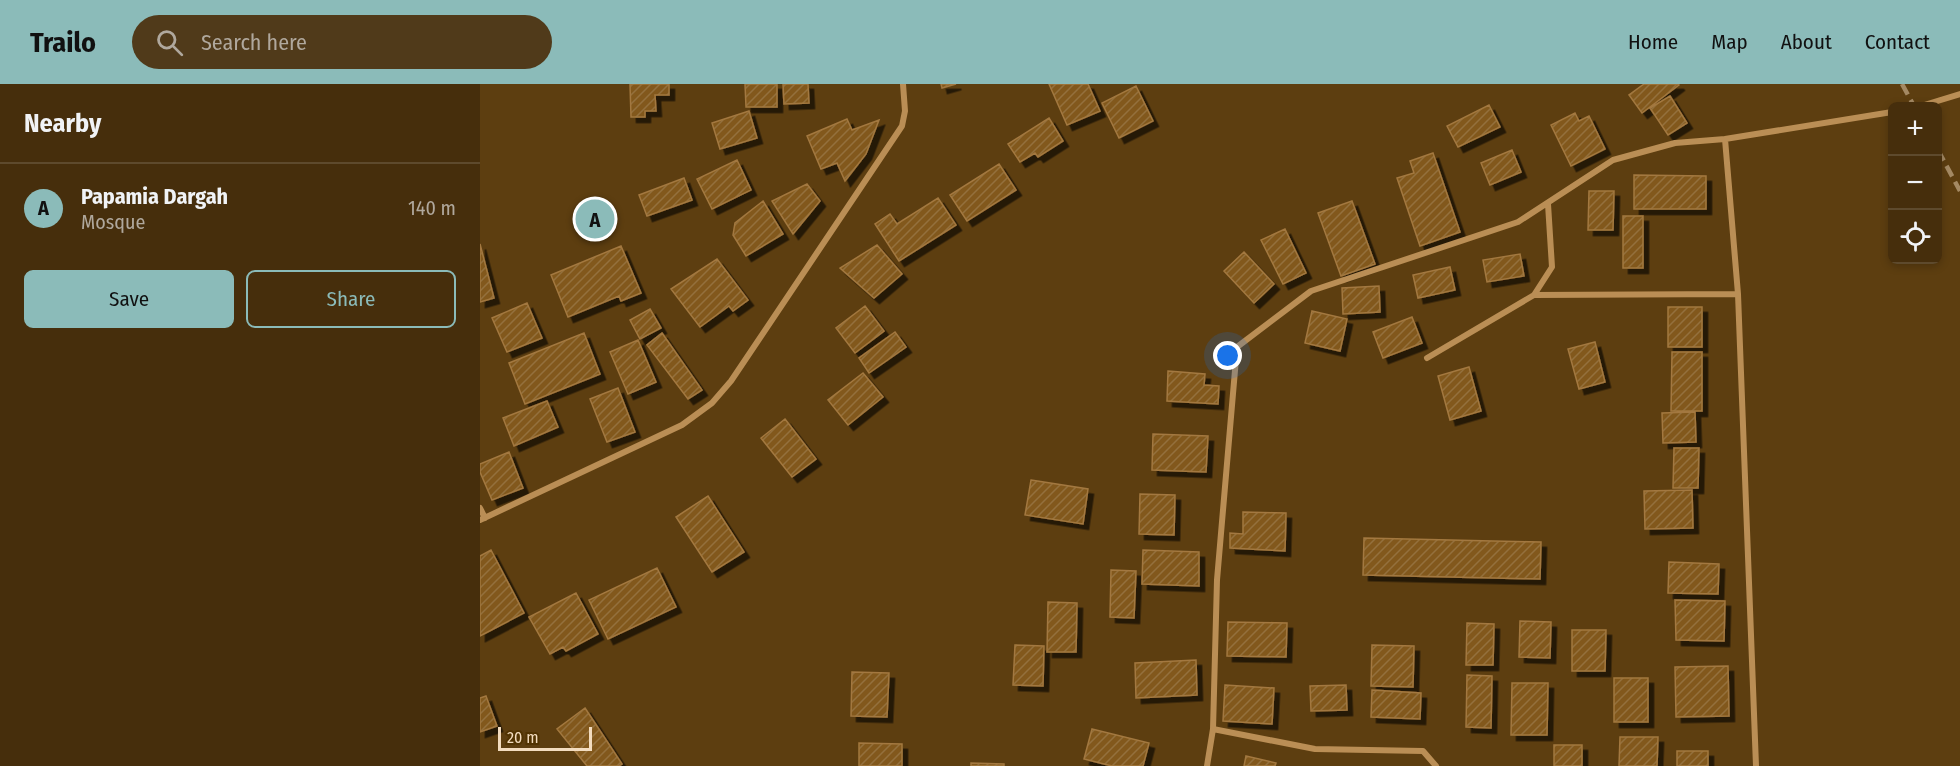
<!DOCTYPE html>
<html lang="en">
<head>
<meta charset="utf-8">
<style>
  :root { --surface:#462e0c; --page:#503a1a; --text:#f1f3f6; --muted:#b0a89d; --line:#5e4a2d; --accent:#8bbbb9 }
  body { margin:0; font-family:"Fira Sans Condensed",sans-serif; background:var(--page); color:var(--text) }
  .controls { position:absolute; right:18px; top:18px; display:grid; overflow:hidden; border-radius:9px; box-shadow:0 3px 9px #0003 }
  .controls button { width:54px; height:54px; display:grid; place-items:center; padding:0; border:0; border-bottom:2px solid var(--line); background:var(--surface); color:var(--text); font:30px sans-serif }
  .scale { position:absolute; left:18px; bottom:15px; width:94px; box-sizing:border-box; padding-left:6px; border:3px solid #f3dcbf; border-top:0; font-size:16px; line-height:21px; white-space:nowrap; color:#f3dcbf; -webkit-text-stroke:4px #513302; paint-order:stroke }
  .you { position:absolute; left:748px; top:272px; width:21px; height:21px; margin:-15px; border:4px solid #fff; border-radius:50%; background:#1a73e8; box-shadow:0 0 0 9px #1a73e833 }
  .badge { display:grid; place-items:center; width:39px; height:39px; border-radius:50%; background:var(--accent); color:#111; font-size:20px; font-weight:700 }
  .pin { position:absolute; translate:-50% -50%; border:3px solid #fff; box-shadow:0 2px 6px #0006 }
  .list { margin:0; padding:0; list-style:none }
  h2 { display:flex; justify-content:space-between; align-items:center; height:78px; margin:0; padding:0 24px; font-size:26px }
  h2 small { font-size:20px; font-weight:400; color:var(--muted) }
  .list li { display:grid; grid-template-columns:39px 1fr auto; gap:18px; align-items:center; box-sizing:border-box; height:90px; padding:0 24px; border-top:2px solid var(--line) }
  .list b { display:block; font-size:22px; white-space:nowrap }
  .list p { margin:0; font-size:20px; white-space:nowrap; color:var(--muted) }
  .list em { font-size:20px; font-style:normal; color:var(--muted) }
  .actions { display:flex; gap:12px; padding:18px 24px }
  .actions a { flex:1; padding:14px 0; border:2px solid var(--accent); border-radius:9px; text-align:center; font-size:21px; color:var(--accent) }
  .actions .main { background:var(--accent); color:#111 }
  .icon { flex:none; width:33px; height:33px; fill:none; stroke:currentColor; stroke-width:2; stroke-linecap:round; stroke-linejoin:round }
  .map { position:relative; flex:none; width:1480px; height:682px; overflow:hidden }
  header { display:flex; align-items:center; gap:36px; box-sizing:border-box; height:84px; padding:0 30px; background:var(--accent); color:#111 }
  header strong { font-size:28px }
  nav { display:flex; gap:33px; margin-inline-start:auto; font-size:21px }
  .search { width:420px; height:54px; background:var(--page); display:flex; align-items:center; gap:15px; box-sizing:border-box; padding:0 21px; border-radius:33px; color:var(--muted); font-size:22px }
  main { display:flex }
  aside { flex:1; background:var(--surface) }
  .map>svg:first-child { display:block }
  .building { fill:url(#building-hatch); stroke:#a3783f; stroke-width:1.5; filter:url(#shadow) }
  .lines { fill:none; stroke-linecap:round; stroke-linejoin:round }
  .minor { stroke:#ba8e55; stroke-width:6 }
  .rail { stroke:#a48963; stroke-width:4.5; stroke-dasharray:12 6; stroke-linecap:butt }
</style>
</head>
<body>
<header>
<strong>Trailo</strong>
<div class="search"><svg class="icon" aria-label="search" viewBox="0 0 24 24"><circle cx="10" cy="10" r="6"/><path d="M15 15l6 6"/></svg>Search here</div>
<nav><a>Home</a><a>Map</a><a>About</a><a>Contact</a></nav>
</header>
<main>
<aside>
<h2>Nearby<small></small></h2>
<ul class="list">
<li><span class="badge">A</span><div><b>Papamia Dargah</b><p>Mosque</p></div><em>140 m</em></li>
</ul>
<div class="actions"><a class="main">Save</a><a>Share</a></div>
</aside>
<div class="map">
<svg width="1480" height="682" viewBox="0 0 1480 682">
  <defs>
    <pattern id="building-hatch" width="6" height="6" patternUnits="userSpaceOnUse" patternTransform="scale(1.5)"><rect width="6" height="6" fill="#82591d"/><path d="M-1 1l2-2M0 6l6-6M5 7l2-2" fill="none" stroke="#94703c"/></pattern>
    <filter id="shadow"><feDropShadow dx="5.5" dy="5.5" stdDeviation="0" flood-color="#0009"/></filter>
  </defs>
  <rect width="100%" height="100%" fill="#5d3e10"/>
  <path class="building" d="M 150,0 L 189,0 L 189,11 L 175,11 L 176,27 L 165,27 L 165,33 L 151,33 Z
    M 265,0 L 297,0 L 297,23 L 266,23 Z
    M 303,0 L 328,0 L 329,19 L 304,20 Z
    M 461,0 L 476,0 L 462,4 Z
    M 569,0 L 608,0 L 620,27 L 587,41 Z
    M 1164,0 L 1198,0 L 1199,1 L 1162,29 L 1149,11 Z
    M 656,2 L 673,37 L 639,54 L 622,19 Z
    M 1190,12 L 1207,39 L 1188,51 L 1170,24 Z
    M 1009,21 L 1020,43 L 978,63 L 967,42 Z
    M 269,27 L 277,54 L 240,65 L 232,39 Z
    M 1095,29 L 1099,37 L 1109,32 L 1125,65 L 1091,82 L 1071,41 Z
    M 569,34 L 583,57 L 558,73 L 555,69 L 540,78 L 528,60 Z
    M 367,35 L 372,46 L 399,36 L 386,70 L 365,97 L 357,79 L 341,85 L 327,52 Z
    M 1032,66 L 1041,88 L 1010,101 L 1001,79 Z
    M 953,69 L 980,148 L 940,162 L 917,94 L 934,89 L 930,77 Z
    M 257,76 L 271,106 L 232,125 L 217,95 Z
    M 519,80 L 536,106 L 487,137 L 470,111 Z
    M 1154,91 L 1226,92 L 1226,125 L 1154,125 Z
    M 204,94 L 212,116 L 167,132 L 159,111 Z
    M 327,100 L 340,117 L 313,150 L 292,117 Z
    M 1109,107 L 1134,107 L 1133,146 L 1108,146 Z
    M 458,114 L 476,141 L 419,177 L 395,140 L 410,130 L 417,140 Z
    M 283,117 L 303,150 L 266,172 L 253,151 L 255,139 Z
    M 872,117 L 895,180 L 861,192 L 838,129 Z
    M 1143,132 L 1163,132 L 1163,184 L 1143,184 Z
    M 805,145 L 826,189 L 803,200 L 781,156 Z
    M 0,160 L 14,214 L 0,218 Z
    M 397,161 L 422,190 L 394,214 L 360,184 Z
    M 141,162 L 161,209 L 141,217 L 139,212 L 88,233 L 71,191 Z
    M 764,168 L 794,200 L 774,219 L 744,187 Z
    M 1040,170 L 1044,192 L 1007,198 L 1003,176 Z
    M 237,175 L 268,216 L 253,227 L 249,222 L 220,243 L 191,205 Z
    M 970,183 L 975,206 L 938,214 L 933,191 Z
    M 899,202 L 900,228 L 863,230 L 862,204 Z
    M 47,219 L 62,254 L 27,268 L 12,234 Z
    M 385,222 L 404,247 L 375,269 L 356,244 Z
    M 1188,223 L 1222,223 L 1222,263 L 1188,263 Z
    M 170,225 L 181,244 L 160,255 L 150,236 Z
    M 832,227 L 867,235 L 860,267 L 825,259 Z
    M 932,233 L 942,259 L 903,274 L 893,248 Z
    M 415,248 L 426,263 L 389,289 L 379,274 Z
    M 104,249 L 120,290 L 45,320 L 29,279 Z
    M 182,249 L 222,306 L 208,315 L 167,261 Z
    M 158,256 L 176,298 L 148,310 L 130,268 Z
    M 1115,258 L 1125,298 L 1099,305 L 1088,265 Z
    M 1192,268 L 1222,268 L 1222,327 L 1191,327 Z
    M 989,283 L 1001,327 L 970,336 L 958,292 Z
    M 688,287 L 725,290 L 724,301 L 739,302 L 738,320 L 687,317 Z
    M 383,289 L 403,313 L 368,341 L 348,316 Z
    M 138,304 L 155,348 L 127,358 L 110,315 Z
    M 67,317 L 78,343 L 34,362 L 23,334 Z
    M 1215,328 L 1216,358 L 1183,359 L 1182,329 Z
    M 305,335 L 336,375 L 312,393 L 281,354 Z
    M 673,350 L 728,352 L 726,388 L 672,386 Z
    M 1194,364 L 1219,364 L 1218,404 L 1193,404 Z
    M 29,368 L 43,404 L 12,416 L 0,388 L 0,380 Z
    M 551,396 L 608,405 L 603,440 L 545,431 Z
    M 1212,406 L 1213,444 L 1165,445 L 1164,407 Z
    M 660,410 L 695,411 L 694,451 L 659,450 Z
    M 228,412 L 264,468 L 232,488 L 196,433 Z
    M 763,428 L 806,429 L 805,467 L 750,464 L 750,449 L 763,450 Z
    M 884,454 L 1061,458 L 1060,495 L 883,491 Z
    M 11,466 L 44,529 L 0,552 L 0,472 Z
    M 663,466 L 719,468 L 719,502 L 662,500 Z
    M 1189,478 L 1239,480 L 1238,510 L 1188,509 Z
    M 177,484 L 196,523 L 128,555 L 109,516 Z
    M 631,486 L 656,487 L 654,534 L 630,533 Z
    M 96,509 L 118,550 L 86,567 L 83,563 L 70,570 L 49,533 Z
    M 1195,516 L 1245,517 L 1244,557 L 1196,556 Z
    M 568,518 L 597,519 L 596,568 L 567,568 Z
    M 1040,537 L 1071,538 L 1070,574 L 1039,573 Z
    M 748,538 L 807,539 L 806,573 L 747,572 Z
    M 987,539 L 1014,540 L 1013,581 L 986,581 Z
    M 1092,546 L 1126,546 L 1125,587 L 1092,587 Z
    M 535,561 L 564,562 L 563,602 L 533,601 Z
    M 892,561 L 934,562 L 933,603 L 891,602 Z
    M 716,576 L 717,611 L 656,614 L 655,579 Z
    M 1248,582 L 1249,632 L 1196,633 L 1195,583 Z
    M 372,588 L 409,589 L 407,633 L 371,632 Z
    M 987,591 L 1012,592 L 1011,644 L 986,643 Z
    M 1134,594 L 1168,594 L 1168,638 L 1134,638 Z
    M 1032,599 L 1068,599 L 1067,651 L 1031,651 Z
    M 745,601 L 794,604 L 792,640 L 743,637 Z
    M 866,601 L 867,626 L 831,627 L 830,602 Z
    M 892,606 L 941,609 L 940,635 L 891,633 Z
    M 6,612 L 17,642 L 0,648 L 0,614 Z
    M 105,624 L 142,680 L 139,682 L 107,682 L 77,645 Z
    M 612,645 L 669,659 L 663,682 L 632,682 L 604,675 Z
    M 1140,653 L 1178,653 L 1177,682 L 1139,682 Z
    M 379,659 L 422,660 L 422,682 L 379,682 Z
    M 1074,661 L 1102,661 L 1102,682 L 1074,682 Z
    M 1197,667 L 1228,667 L 1228,682 L 1197,682 Z
    M 766,672 L 796,679 L 795,682 L 764,682 Z
    M 491,679 L 524,680 L 524,682 L 491,682 Z"/>
  <g class="lines">
    <path class="minor" d="M 1441,22 L 1480,10
      M 1054,211 L 1258,210
      M 947,274 L 1054,211 L 1072,183 L 1068,120
      M 0,424 L 5,434
      M 0,436 L 202,341 L 232,319 L 251,297 L 422,42 L 425,27 L 423,0
      M 733,645 L 835,665 L 943,667 L 956,682
      M 727,682 L 733,645 L 737,496 L 757,263 L 831,207 L 1038,138 L 1133,76 L 1195,59 L 1245,55
      M 1276,682 L 1258,210 L 1245,55 L 1412,28"/>
    <path class="rail" d="M 1422,0 L 1434,22
      M 1458,66 L 1480,107"/>
  </g>
</svg>
<div class="controls">
<button>+</button>
<button>−</button>
<button><svg class="icon" aria-label="locate" viewBox="0 0 24 24"><circle cx="12" cy="12" r="6"/><path d="M12 2v4M12 18v4M2 12h4M18 12h4"/></svg></button>
</div>
<div class="scale">20 m</div>
<div class="you"></div>
<div class="pin badge" style="left:115px;top:135px">A</div>
</div>
</main>
</body>
</html>
